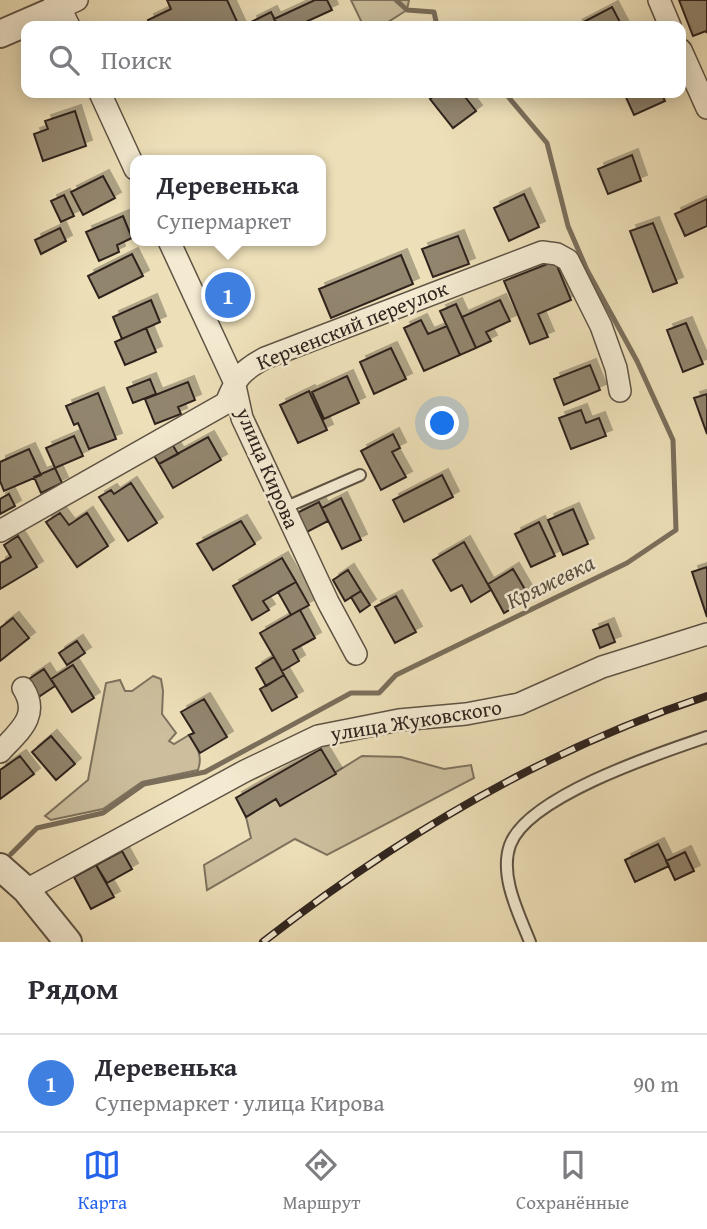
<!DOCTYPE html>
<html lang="ru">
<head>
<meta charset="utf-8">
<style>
  :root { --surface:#fff; --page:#f7f7f7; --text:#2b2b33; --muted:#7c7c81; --line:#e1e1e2; --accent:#2563eb }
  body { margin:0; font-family:"Gentium Book Plus",serif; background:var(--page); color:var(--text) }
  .you { position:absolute; left:443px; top:424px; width:24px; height:24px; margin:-18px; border:5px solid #fff; border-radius:50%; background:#1a73e8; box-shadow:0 0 0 10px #1a73e833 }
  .badge { display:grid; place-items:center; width:46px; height:46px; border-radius:50%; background:var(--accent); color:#fff; font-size:23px; font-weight:700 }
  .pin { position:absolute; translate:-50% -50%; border:4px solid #fff; box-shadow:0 2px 7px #0006 }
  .popup { position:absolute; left:130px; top:155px; width:196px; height:91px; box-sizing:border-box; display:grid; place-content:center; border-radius:14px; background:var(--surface); filter:drop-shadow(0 2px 5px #0005); font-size:23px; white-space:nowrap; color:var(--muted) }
  .popup b { font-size:26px; color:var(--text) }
  .popup::after { content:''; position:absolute; left:50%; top:100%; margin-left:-14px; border:14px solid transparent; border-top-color:var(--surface) }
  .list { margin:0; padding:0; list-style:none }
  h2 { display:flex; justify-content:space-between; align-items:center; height:91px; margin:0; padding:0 28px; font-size:30px }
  h2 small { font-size:23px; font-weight:400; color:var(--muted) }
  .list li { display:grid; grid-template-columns:46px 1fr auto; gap:21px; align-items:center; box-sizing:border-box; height:98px; padding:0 28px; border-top:2px solid var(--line) }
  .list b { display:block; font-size:26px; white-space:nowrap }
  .list p { margin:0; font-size:23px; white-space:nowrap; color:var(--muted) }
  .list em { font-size:23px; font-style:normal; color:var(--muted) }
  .icon { flex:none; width:38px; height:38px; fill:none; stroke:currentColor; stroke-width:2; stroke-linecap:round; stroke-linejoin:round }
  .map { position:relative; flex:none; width:707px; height:942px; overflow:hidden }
  .search { position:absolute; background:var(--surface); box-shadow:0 4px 18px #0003; left:21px; right:21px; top:21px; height:77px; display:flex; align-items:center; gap:18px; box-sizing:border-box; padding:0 24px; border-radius:14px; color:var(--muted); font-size:26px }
  .sheet { height:189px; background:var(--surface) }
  nav { display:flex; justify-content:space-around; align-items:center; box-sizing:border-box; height:98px; border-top:2px solid var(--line); background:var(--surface); font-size:19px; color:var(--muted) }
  nav a { display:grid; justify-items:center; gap:4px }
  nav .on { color:var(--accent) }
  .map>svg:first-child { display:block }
  .green { fill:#cdbf9e; stroke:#7e725e; stroke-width:2 }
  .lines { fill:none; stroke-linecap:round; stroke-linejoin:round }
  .stream { stroke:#7a6e5b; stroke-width:5 }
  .building { fill:#92856e; stroke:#2f241e; stroke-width:2; filter:url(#shadow) }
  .service-casing { stroke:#5e5344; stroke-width:14 }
  .minor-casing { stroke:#5e5344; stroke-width:24 }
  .tertiary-casing { stroke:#5e5344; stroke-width:30 }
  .service { stroke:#f3ead1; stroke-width:10 }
  .minor { stroke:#f3ead1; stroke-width:21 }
  .tertiary { stroke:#f3ead1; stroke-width:26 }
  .rail-casing { stroke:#2f241e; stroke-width:8 }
  .rail { stroke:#f3ead1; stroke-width:5; stroke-dasharray:16; stroke-linecap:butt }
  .labels { text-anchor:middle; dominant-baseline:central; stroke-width:5; stroke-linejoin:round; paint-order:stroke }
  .street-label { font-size:21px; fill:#2f241e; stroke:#f3ead1 }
  .water-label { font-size:23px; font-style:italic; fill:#5b4f42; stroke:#f3ead1 }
</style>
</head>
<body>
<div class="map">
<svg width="707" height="942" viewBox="0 0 707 942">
  <defs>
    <filter id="shadow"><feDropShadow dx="6" dy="-6" stdDeviation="0" flood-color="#0004"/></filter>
  </defs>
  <rect width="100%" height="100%" fill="#eddfb8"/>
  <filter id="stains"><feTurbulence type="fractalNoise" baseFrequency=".00286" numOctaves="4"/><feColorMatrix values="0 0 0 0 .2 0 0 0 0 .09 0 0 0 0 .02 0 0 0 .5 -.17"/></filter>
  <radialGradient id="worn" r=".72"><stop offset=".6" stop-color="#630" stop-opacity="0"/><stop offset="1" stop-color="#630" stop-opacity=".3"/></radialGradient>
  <path class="green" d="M 351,0 L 409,0 L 407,10 L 388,22 L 362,23 Z
    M 153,676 L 161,679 L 163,691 L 162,714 L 176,733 L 169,741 L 174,744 L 189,735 C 197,748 203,755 198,770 L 142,782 L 103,809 L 51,820 L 45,816 L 88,780 L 106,683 L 120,680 L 125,691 L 132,691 Z
    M 362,756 L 401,757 L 444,769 L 471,765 L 474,778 L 327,855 L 295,839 L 207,890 L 204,865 L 251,838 L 246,817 L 276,799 L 281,806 Z"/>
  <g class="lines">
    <path class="stream" d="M 396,0 L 407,10 L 434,12 L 437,26
      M 11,854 L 37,828 L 103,813 L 144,784 L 205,772 L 351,693 L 379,693 L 396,675 L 627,563 L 676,530 L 673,440 L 637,361 L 587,270 L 568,226 L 547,143 L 505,93"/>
  </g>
  <path class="building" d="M 167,0 L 227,0 L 239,26 L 150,26 L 148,20 L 171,9 Z
    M 315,0 L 327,0 L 332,10 L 297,26 L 278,26 L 274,19 Z
    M 679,0 L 707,0 L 707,33 L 706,31 L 693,36 Z
    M 612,7 L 622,26 L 576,26 Z
    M 271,12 L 278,26 L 253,26 L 251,22 Z
    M 438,93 L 462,93 L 476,111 L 453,128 L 430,99 Z
    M 624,93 L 661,93 L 665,101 L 634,115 Z
    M 75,111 L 86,146 L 43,161 L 34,134 L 48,129 L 45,121 Z
    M 632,155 L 641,181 L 608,194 L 598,169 Z
    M 103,176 L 115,198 L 83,215 L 71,192 Z
    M 524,194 L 539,227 L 509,241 L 494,208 Z
    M 64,195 L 74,216 L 61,222 L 51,201 Z
    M 707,199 L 707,226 L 685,236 L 675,214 Z
    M 123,216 L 132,238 L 117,245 L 119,252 L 99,261 L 86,232 Z
    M 653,223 L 677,283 L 653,292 L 630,231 Z
    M 60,228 L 66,241 L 41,254 L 35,240 Z
    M 458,236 L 469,264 L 433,277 L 422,249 Z
    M 132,254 L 143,276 L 99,298 L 88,276 Z
    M 401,255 L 413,284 L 331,318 L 319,289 Z
    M 555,261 L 571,300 L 538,314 L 548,337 L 530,344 L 504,281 Z
    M 231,278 L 243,303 L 225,312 L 213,287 Z
    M 151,300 L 160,322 L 122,339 L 113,317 Z
    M 500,300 L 510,321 L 486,332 L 491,341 L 476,348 L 462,317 Z
    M 456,304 L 476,348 L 460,355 L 440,311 Z
    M 421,320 L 428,334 L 447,326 L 460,355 L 424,371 L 404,328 Z
    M 686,323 L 703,364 L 683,372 L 667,330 Z
    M 146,328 L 156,352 L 125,365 L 115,342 Z
    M 391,348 L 406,379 L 374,394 L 360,362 Z
    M 590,365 L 600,390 L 564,405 L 554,379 Z
    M 347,376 L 359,403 L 324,419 L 312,392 Z
    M 150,379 L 156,394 L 133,403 L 127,388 Z
    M 188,382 L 195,400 L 178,407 L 181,414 L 155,424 L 145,399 Z
    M 309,391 L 327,430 L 298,443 L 280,405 Z
    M 98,393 L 116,439 L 89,449 L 78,423 L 74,425 L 66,406 Z
    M 707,394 L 707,434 L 694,398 Z
    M 581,410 L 586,423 L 599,418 L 606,436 L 571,449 L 559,418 Z
    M 393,434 L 400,448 L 392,452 L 406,477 L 381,490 L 361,451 Z
    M 74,436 L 83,456 L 55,468 L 46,448 Z
    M 208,437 L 221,460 L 173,488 L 159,464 Z
    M 172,444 L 178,454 L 159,464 L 153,454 Z
    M 29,449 L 41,475 L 4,491 L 0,481 L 0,462 Z
    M 55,468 L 62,483 L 41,493 L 34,477 Z
    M 442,475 L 453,497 L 404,522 L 393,500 Z
    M 131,483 L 157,523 L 128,541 L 99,497 L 111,490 L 114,494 Z
    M 9,494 L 15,506 L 0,514 L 0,499 Z
    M 341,498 L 361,540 L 342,549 L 322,508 Z
    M 319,502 L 328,521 L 305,533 L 295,514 Z
    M 573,509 L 588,544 L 563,555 L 548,520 Z
    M 60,513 L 69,525 L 87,513 L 108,546 L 77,567 L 46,522 Z
    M 241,521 L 255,544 L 213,570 L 197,544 Z
    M 539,522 L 555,556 L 531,567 L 515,534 Z
    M 18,536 L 37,567 L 0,589 L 0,563 L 11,557 L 4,545 Z
    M 464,542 L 491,590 L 471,602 L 462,585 L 451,591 L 433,560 Z
    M 282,558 L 296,582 L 263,601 L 269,610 L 252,620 L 233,586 Z
    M 707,567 L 707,617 L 692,572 Z
    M 513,569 L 530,598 L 504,613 L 488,584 Z
    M 348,570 L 361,591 L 345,601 L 333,580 Z
    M 296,582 L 309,605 L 291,615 L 278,592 Z
    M 361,591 L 370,605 L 360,612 L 351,597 Z
    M 396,596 L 416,632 L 395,643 L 375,607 Z
    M 300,610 L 315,638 L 293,650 L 299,661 L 282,671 L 260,633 Z
    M 13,618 L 29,638 L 0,661 L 0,628 Z
    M 608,624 L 615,642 L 600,648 L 593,630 Z
    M 77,641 L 85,653 L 67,665 L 59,653 Z
    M 274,657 L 284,675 L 266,686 L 256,668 Z
    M 73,665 L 94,698 L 72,712 L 51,679 Z
    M 44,669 L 55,686 L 37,698 L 26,681 Z
    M 284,675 L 297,697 L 272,711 L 260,689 Z
    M 204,699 L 227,737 L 200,753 L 189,735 L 194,733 L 181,712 Z
    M 51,736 L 75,764 L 56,780 L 32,752 Z
    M 321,749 L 336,774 L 280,806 L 276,799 L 246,817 L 236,798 Z
    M 20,756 L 34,774 L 0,799 L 0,770 Z
    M 658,844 L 669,866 L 635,882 L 625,860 Z
    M 122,851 L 132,869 L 107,883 L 96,865 Z
    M 685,852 L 694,871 L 675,880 L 666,861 Z
    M 96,865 L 114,897 L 91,909 L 74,877 Z"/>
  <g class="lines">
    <defs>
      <path id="service" d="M 284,508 L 360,475
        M 530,942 C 519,914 499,876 510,845 C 528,796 660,753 707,737"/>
      <path id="minor" d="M 659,0 L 670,26
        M 69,26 L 60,8 L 77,0
        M 681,50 L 707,108
        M 100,93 L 135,169
        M 169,241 L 234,381 L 242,418 L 328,602 L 356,654
        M 0,531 L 226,403 C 236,378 241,371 265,358 L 542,252 L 557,254 L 568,260 L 601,326 L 616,368 L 620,391
        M 0,752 C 18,732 41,716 23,688
        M 26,890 L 245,771 L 318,736 L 399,720 L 466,714 L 519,704 L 602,667 L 707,634"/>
      <path id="tertiary" d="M 0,34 L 60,8 L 57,0
        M 0,867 L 26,890 L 68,942"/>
    </defs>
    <use href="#service" class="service-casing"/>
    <use href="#minor" class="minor-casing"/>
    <use href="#tertiary" class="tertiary-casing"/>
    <use href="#service" class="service"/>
    <use href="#minor" class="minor"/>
    <use href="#tertiary" class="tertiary"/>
    <defs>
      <path id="rail" d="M 263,942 C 396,838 545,749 707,696"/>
    </defs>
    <use href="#rail" class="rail-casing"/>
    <use href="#rail" class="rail"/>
  </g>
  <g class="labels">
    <g class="street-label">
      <text transform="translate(352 325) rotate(-22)">Керченский переулок</text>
      <text transform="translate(268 468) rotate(67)">улица Кирова</text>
      <text transform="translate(416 720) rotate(-9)">улица Жуковского</text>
    </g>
    <g class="water-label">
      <text transform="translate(550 581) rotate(-26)">Кряжевка</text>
    </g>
  </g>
  <rect width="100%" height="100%" filter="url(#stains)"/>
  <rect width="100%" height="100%" fill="url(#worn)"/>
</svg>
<div class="you"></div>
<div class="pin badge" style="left:228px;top:295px;background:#3f7fe0">1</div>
<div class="popup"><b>Деревенька</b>Супермаркет</div>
<div class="search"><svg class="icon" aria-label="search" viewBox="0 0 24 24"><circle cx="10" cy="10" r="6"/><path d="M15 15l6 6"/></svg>Поиск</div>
</div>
<section class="sheet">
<h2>Рядом<small></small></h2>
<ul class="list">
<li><span class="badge" style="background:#3f7fe0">1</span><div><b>Деревенька</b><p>Супермаркет · улица Кирова</p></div><em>90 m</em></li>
</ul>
</section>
<nav>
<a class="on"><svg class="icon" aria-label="map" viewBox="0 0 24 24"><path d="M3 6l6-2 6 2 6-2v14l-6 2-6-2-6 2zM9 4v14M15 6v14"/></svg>Карта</a>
<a><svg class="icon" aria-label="directions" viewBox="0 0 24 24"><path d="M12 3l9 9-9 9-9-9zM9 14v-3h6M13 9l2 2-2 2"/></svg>Маршрут</a>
<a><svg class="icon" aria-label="saved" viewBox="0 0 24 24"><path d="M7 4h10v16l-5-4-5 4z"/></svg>Сохранённые</a>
</nav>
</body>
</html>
